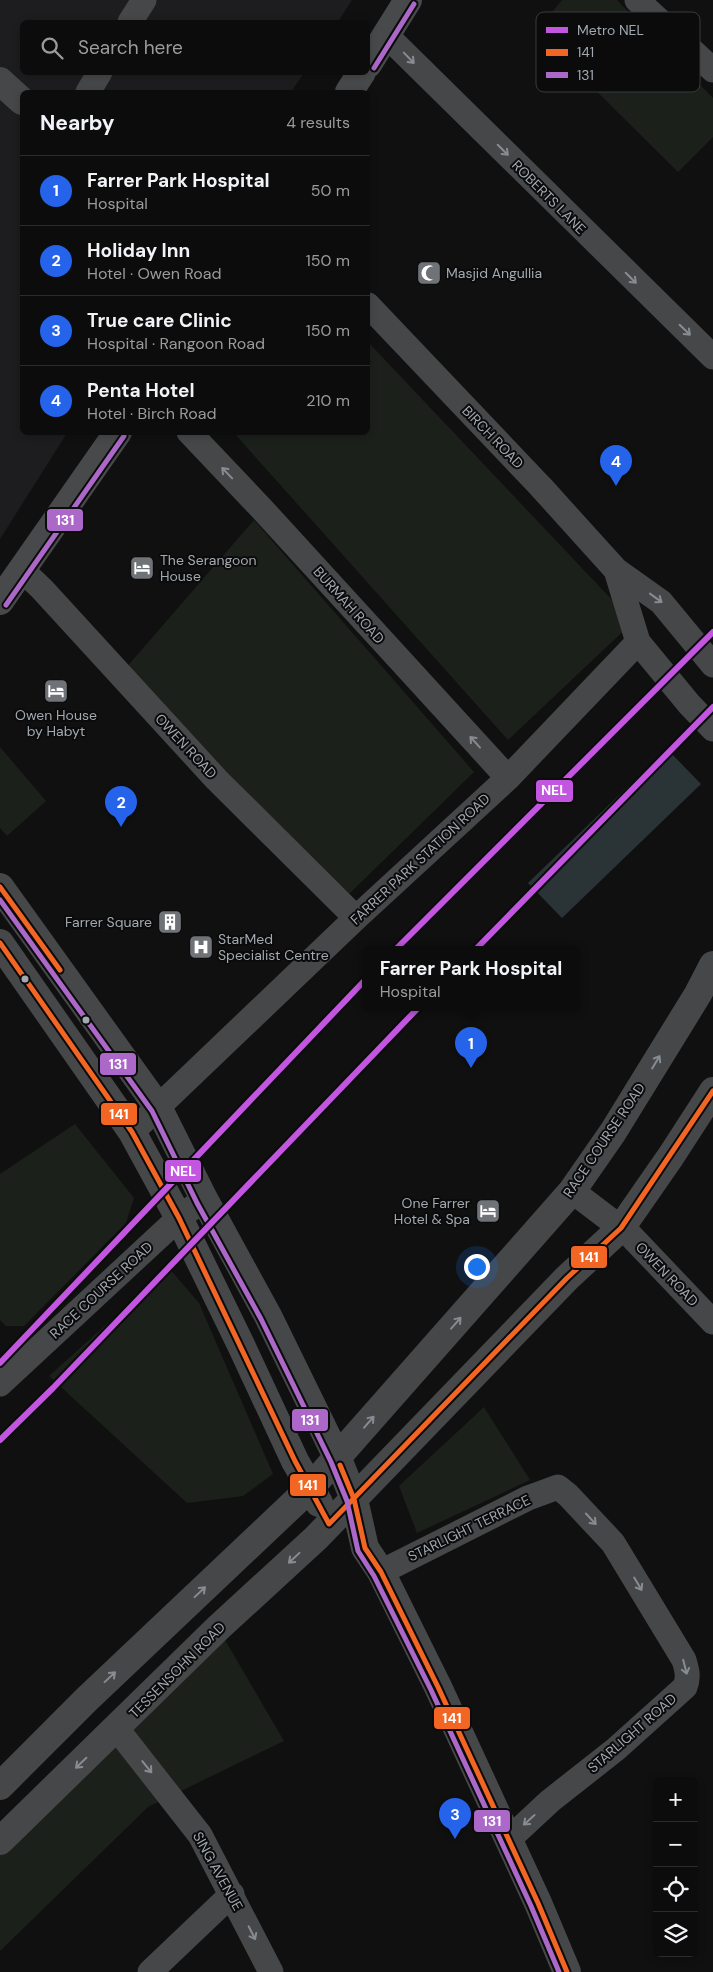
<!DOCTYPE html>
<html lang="en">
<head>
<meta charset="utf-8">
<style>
  :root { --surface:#0c0c0d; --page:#151516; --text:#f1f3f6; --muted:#9a9b9d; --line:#2c2c2e; --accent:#2563eb }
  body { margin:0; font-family:"DM Sans",sans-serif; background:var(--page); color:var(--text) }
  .controls { position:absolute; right:15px; bottom:15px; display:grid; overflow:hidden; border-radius:8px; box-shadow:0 2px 8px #0003 }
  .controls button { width:45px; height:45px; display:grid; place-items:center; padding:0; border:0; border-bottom:1px solid var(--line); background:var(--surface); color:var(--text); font:25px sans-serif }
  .you { position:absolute; left:476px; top:1266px; width:18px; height:18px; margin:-12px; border:4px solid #fff; border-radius:50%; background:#1a73e8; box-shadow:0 0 0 8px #1a73e833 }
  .badge { display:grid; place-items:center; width:32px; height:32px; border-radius:50%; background:var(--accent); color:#fff; font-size:16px; font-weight:700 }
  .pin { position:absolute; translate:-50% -41px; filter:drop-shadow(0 1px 2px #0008) }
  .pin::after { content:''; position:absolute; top:26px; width:18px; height:15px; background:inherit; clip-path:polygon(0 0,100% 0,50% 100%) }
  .popup { position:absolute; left:362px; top:946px; width:218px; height:65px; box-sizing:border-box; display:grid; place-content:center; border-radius:8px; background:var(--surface); filter:drop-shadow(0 1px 4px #0005); font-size:16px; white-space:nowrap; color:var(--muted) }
  .popup b { font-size:19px; color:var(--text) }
  .popup::after { content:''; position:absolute; left:50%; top:100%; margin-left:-10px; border:10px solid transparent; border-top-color:var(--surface) }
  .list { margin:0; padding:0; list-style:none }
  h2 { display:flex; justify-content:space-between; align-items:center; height:65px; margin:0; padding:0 20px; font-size:21px }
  h2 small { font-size:16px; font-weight:400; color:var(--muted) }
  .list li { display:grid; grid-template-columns:32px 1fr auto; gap:15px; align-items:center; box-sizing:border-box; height:70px; padding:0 20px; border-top:1px solid var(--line) }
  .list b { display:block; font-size:19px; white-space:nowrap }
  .list p { margin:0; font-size:16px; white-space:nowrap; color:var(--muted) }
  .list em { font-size:16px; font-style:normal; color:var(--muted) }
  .icon { flex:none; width:28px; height:28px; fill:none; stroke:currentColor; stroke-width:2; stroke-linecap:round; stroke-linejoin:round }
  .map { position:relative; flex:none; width:713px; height:1972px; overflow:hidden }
  .search { position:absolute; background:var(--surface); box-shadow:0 2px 8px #0003; left:20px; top:20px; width:350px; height:55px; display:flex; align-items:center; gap:12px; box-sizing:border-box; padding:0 18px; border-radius:8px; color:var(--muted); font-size:19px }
  .panel { position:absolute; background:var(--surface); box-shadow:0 2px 8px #0003; left:20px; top:90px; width:350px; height:345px; border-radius:8px }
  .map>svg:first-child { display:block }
  .built { fill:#1d1d1f }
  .green { fill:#1b201b }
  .water { fill:#2a3336 }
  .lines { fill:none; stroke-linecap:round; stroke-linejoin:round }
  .minor { stroke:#454749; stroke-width:25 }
  .tertiary { stroke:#454749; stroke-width:28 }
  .primary { stroke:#48494b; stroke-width:28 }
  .bus-1-casing { stroke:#0b0b0c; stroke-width:9 }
  .bus-2-casing { stroke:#0b0b0c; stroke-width:9 }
  .bus-1 { stroke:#f26522; stroke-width:5 }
  .bus-2 { stroke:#ac68c9; stroke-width:5 }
  .metro-1-casing { stroke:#0b0b0c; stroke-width:10 }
  .metro-1 { stroke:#c256e0; stroke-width:6 }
  .oneway { stroke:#868c91 }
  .bus-dot { fill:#a2a9b0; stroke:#0b0b0c; stroke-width:2 }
  .labels { text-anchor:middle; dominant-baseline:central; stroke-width:4; stroke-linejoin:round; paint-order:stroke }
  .street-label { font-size:14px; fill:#a2a9b0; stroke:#0b0b0c }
  .poi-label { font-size:14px; fill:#a2a9b0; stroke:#0b0b0c; text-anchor:start }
  .key { fill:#0b0b0c; stroke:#383a3d; stroke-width:1 }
  .key-label { font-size:14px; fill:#a2a9b0 }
  .line-badge { stroke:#0b0b0c; stroke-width:2 }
  .badge-label { font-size:14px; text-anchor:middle; font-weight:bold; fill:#fff }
</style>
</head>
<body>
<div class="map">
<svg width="713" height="1972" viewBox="0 0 713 1972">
  <rect width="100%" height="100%" fill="#101011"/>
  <path class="built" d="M 0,0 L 352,0 L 338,22 L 22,22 L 22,72 L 304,73 L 291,92 L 22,92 L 22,432 L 67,433 L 0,539 Z"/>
  <path class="green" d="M 562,0 L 617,0 L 713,98 L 713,137 L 678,172 L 550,45 L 544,22 Z
    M 368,342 L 633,622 L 508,740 L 234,433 L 368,432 Z
    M 254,520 L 474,772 L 344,899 L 125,669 Z
    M 0,747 L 46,801 L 7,836 L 0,828 Z
    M 75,1124 L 134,1198 L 126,1223 L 24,1326 L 6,1326 L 0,1320 L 0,1174 Z
    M 169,1268 L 199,1303 L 273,1474 L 243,1496 L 187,1503 L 49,1376 Z
    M 484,1407 L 530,1480 L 417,1533 L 399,1486 Z
    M 218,1628 L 284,1741 L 148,1807 L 0,1951 L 0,1841 Z"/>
  <path class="water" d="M 667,749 L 701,784 L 562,918 L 528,883 Z"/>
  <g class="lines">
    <path class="minor" d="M 637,0 L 713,70
      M 130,22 L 144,0
      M 386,35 L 713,357
      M 88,92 L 100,72
      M 368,305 L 541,487 L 616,570 L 661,602 L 713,665
      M 189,432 L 261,508 L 508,778
      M 21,569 L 42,589 L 217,780 L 356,918
      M 616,570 L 638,642 L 689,704 L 713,729
      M 132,1132 L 356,918 L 508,778 L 638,642
      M 572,1191 L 630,1235 L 713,1322
      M 0,1384 L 179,1218 L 204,1199
      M 381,1572 L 528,1498 L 558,1487 L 568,1495 L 613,1543 L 684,1660 C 687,1670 689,1677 685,1687 L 616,1749 L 550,1801 L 508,1840
      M 117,1729 L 200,1835 L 271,1972
      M 150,1972 L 232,1894"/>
    <path class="tertiary" d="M 0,81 L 22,101
      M 0,887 L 158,1107 L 204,1199 L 268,1316 L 338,1459 L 354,1499 L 365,1548 L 381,1572 L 438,1687 L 538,1903 L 567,1972
      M 0,943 L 132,1132 L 179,1218 L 241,1345 L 295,1461 L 319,1503
      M 0,1786 L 87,1699 L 311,1487 L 572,1191 L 613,1132 L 698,994 L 713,965
      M 0,1841 L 218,1628 L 316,1538 L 567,1278 L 621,1228 L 671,1156 L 713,1091"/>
    <path class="primary" d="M 368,64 L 408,0
      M 349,92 L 362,72
      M 0,601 L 118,432"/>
    <defs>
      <path id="bus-1" d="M 0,887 L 60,970
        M 0,943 L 132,1132 L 179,1218 L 295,1461 L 329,1524 L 567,1278 L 621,1228 L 713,1091
        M 340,1465 L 354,1499 L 365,1548 L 381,1572 L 438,1687 L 538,1903 L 567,1972"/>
      <path id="bus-2" d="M 374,68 L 414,4
        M 6,605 L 124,436
        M 0,900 L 152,1111 L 197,1203 L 261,1319 L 331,1462 L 347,1501 L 358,1551 L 374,1576 L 431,1690 L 531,1906 L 559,1972"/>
    </defs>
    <use href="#bus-1" class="bus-1-casing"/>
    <use href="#bus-2" class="bus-2-casing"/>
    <use href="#bus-1" class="bus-1"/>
    <use href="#bus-2" class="bus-2"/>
    <defs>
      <path id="metro-1" d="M 396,949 L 713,632
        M 476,949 L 713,707
        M 0,1363 L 366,979
        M 0,1440 L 53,1388 L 419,1007"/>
    </defs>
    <use href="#metro-1" class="metro-1-casing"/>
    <use href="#metro-1" class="metro-1"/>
  </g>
  <defs><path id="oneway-shaft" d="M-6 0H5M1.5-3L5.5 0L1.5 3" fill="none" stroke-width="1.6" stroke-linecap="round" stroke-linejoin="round" transform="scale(1.25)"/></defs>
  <g class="oneway">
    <use href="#oneway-shaft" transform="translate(409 58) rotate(46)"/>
    <use href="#oneway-shaft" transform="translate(503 150) rotate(45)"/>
    <use href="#oneway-shaft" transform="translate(631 278) rotate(45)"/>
    <use href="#oneway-shaft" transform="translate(685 330) rotate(44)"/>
    <use href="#oneway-shaft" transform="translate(227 473) rotate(-134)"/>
    <use href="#oneway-shaft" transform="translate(656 598) rotate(36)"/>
    <use href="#oneway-shaft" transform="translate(475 742) rotate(-132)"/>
    <use href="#oneway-shaft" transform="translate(656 1062) rotate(-59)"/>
    <use href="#oneway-shaft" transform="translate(456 1323) rotate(-49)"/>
    <use href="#oneway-shaft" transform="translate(369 1422) rotate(-49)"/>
    <use href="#oneway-shaft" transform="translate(591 1519) rotate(47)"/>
    <use href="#oneway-shaft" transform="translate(294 1558) rotate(137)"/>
    <use href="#oneway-shaft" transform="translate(638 1584) rotate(59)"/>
    <use href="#oneway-shaft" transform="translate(200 1592) rotate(-43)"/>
    <use href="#oneway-shaft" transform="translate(685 1667) rotate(76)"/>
    <use href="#oneway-shaft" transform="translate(110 1677) rotate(-43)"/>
    <use href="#oneway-shaft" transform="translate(81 1763) rotate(136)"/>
    <use href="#oneway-shaft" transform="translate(147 1767) rotate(51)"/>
    <use href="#oneway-shaft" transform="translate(529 1820) rotate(138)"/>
    <use href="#oneway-shaft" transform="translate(252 1933) rotate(63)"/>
  </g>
  <defs>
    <symbol id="mosque-square" viewBox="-11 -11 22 22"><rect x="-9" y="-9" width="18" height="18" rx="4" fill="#6f7378" stroke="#0b0b0c"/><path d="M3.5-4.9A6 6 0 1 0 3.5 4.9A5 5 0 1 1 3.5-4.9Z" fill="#fff"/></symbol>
    <symbol id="hotel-square" viewBox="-11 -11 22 22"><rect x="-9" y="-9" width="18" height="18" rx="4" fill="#6f7378" stroke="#0b0b0c"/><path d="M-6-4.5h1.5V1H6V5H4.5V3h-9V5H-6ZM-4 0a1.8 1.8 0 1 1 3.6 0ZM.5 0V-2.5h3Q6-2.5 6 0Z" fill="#fff"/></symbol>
    <symbol id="building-square" viewBox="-11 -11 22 22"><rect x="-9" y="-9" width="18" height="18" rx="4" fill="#6f7378" stroke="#0b0b0c"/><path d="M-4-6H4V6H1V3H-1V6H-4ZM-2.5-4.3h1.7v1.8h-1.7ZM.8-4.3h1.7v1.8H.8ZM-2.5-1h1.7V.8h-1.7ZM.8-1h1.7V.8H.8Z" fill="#fff"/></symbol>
    <symbol id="hospital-square" viewBox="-11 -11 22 22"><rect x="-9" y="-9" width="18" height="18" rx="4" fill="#6f7378" stroke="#0b0b0c"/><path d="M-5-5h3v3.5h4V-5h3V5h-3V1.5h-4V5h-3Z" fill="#fff"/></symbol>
  </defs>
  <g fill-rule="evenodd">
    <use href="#mosque-square" x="415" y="259" width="28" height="28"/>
    <use href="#hotel-square" x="128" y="554" width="28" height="28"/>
    <use href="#hotel-square" x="42" y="677" width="28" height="28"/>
    <use href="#building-square" x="156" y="908" width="28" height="28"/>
    <use href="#hospital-square" x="187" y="933" width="28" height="28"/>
    <use href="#hotel-square" x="474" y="1197" width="28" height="28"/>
  </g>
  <g class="bus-dot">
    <circle cx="25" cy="979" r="4.5"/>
    <circle cx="86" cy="1020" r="4.5"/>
  </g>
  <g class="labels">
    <g class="street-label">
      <text transform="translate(549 197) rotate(45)">ROBERTS LANE</text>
      <text transform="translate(493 437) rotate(46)">BIRCH ROAD</text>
      <text transform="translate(349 605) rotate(48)">BURMAH ROAD</text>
      <text transform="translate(186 746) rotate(47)">OWEN ROAD</text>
      <text transform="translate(420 859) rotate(-43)">FARRER PARK STATION ROAD</text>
      <text transform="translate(604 1140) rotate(-56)">RACE COURSE ROAD</text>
      <text transform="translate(667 1274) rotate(46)">OWEN ROAD</text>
      <text transform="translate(101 1290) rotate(-43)">RACE COURSE ROAD</text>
      <text transform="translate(469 1528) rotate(-26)">STARLIGHT TERRACE</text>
      <text transform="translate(177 1670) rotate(-45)">TESSENSOHN ROAD</text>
      <text transform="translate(632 1733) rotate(-41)">STARLIGHT ROAD</text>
      <text transform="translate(218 1871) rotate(61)">SING AVENUE</text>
    </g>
    <g class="poi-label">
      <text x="446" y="273">Masjid Angullia</text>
      <text x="160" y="560">The Serangoon<tspan x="160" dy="16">House</tspan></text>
      <text x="56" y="715" text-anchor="middle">Owen House<tspan x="56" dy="16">by Habyt</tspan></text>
      <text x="152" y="922" text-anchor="end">Farrer Square</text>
      <text x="218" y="939">StarMed<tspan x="218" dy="16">Specialist Centre</tspan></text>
      <text x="470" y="1203" text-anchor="end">One Farrer<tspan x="470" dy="16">Hotel &amp; Spa</tspan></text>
    </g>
  </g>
  <rect x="536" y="12" width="164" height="80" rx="8" class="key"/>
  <rect x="546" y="27" width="22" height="6" fill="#c256e0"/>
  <rect x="546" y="49" width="22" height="7" fill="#f26522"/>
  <rect x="546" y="72" width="22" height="6" fill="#ac68c9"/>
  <g class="key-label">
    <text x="577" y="35">Metro NEL</text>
    <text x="577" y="57">141</text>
    <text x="577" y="80">131</text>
  </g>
  <g class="line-badge">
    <rect x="46" y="508" width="38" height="24" rx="5" fill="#ac68c9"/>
    <rect x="535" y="779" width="39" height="24" rx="5" fill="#c256e0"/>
    <rect x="99" y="1052" width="38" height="24" rx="5" fill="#ac68c9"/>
    <rect x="100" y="1102" width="38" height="24" rx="5" fill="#f26522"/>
    <rect x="164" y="1159" width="38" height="24" rx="5" fill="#c256e0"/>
    <rect x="570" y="1245" width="38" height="24" rx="5" fill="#f26522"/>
    <rect x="291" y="1408" width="38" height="24" rx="5" fill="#ac68c9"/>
    <rect x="289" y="1473" width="38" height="24" rx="5" fill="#f26522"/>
    <rect x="433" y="1706" width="38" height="24" rx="5" fill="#f26522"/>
    <rect x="473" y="1809" width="38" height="24" rx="5" fill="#ac68c9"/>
  </g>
  <g class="badge-label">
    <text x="65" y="525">131</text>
    <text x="554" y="795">NEL</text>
    <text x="118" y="1069">131</text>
    <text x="119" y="1119">141</text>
    <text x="183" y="1176">NEL</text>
    <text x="589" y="1262">141</text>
    <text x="310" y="1425">131</text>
    <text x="308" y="1490">141</text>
    <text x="452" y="1723">141</text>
    <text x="492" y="1826">131</text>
  </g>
</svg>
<div class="controls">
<button>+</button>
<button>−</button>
<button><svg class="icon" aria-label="locate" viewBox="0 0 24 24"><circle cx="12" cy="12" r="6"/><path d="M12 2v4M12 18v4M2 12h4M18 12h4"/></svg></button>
<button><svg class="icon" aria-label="layers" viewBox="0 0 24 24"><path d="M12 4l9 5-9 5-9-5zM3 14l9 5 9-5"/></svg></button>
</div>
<div class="you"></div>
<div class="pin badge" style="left:471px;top:1068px">1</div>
<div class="popup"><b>Farrer Park Hospital</b>Hospital</div>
<div class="pin badge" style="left:121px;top:827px">2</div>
<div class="pin badge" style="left:455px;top:1839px">3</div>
<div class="pin badge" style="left:616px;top:486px">4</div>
<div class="search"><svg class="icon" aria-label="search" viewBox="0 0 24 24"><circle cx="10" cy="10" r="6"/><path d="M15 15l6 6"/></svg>Search here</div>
<section class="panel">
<h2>Nearby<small>4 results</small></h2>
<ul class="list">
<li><span class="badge">1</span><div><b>Farrer Park Hospital</b><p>Hospital</p></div><em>50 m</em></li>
<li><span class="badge">2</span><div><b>Holiday Inn</b><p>Hotel · Owen Road</p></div><em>150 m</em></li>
<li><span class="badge">3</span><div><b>True care Clinic</b><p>Hospital · Rangoon Road</p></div><em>150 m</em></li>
<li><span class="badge">4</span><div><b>Penta Hotel</b><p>Hotel · Birch Road</p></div><em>210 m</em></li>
</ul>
</section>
</div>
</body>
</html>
